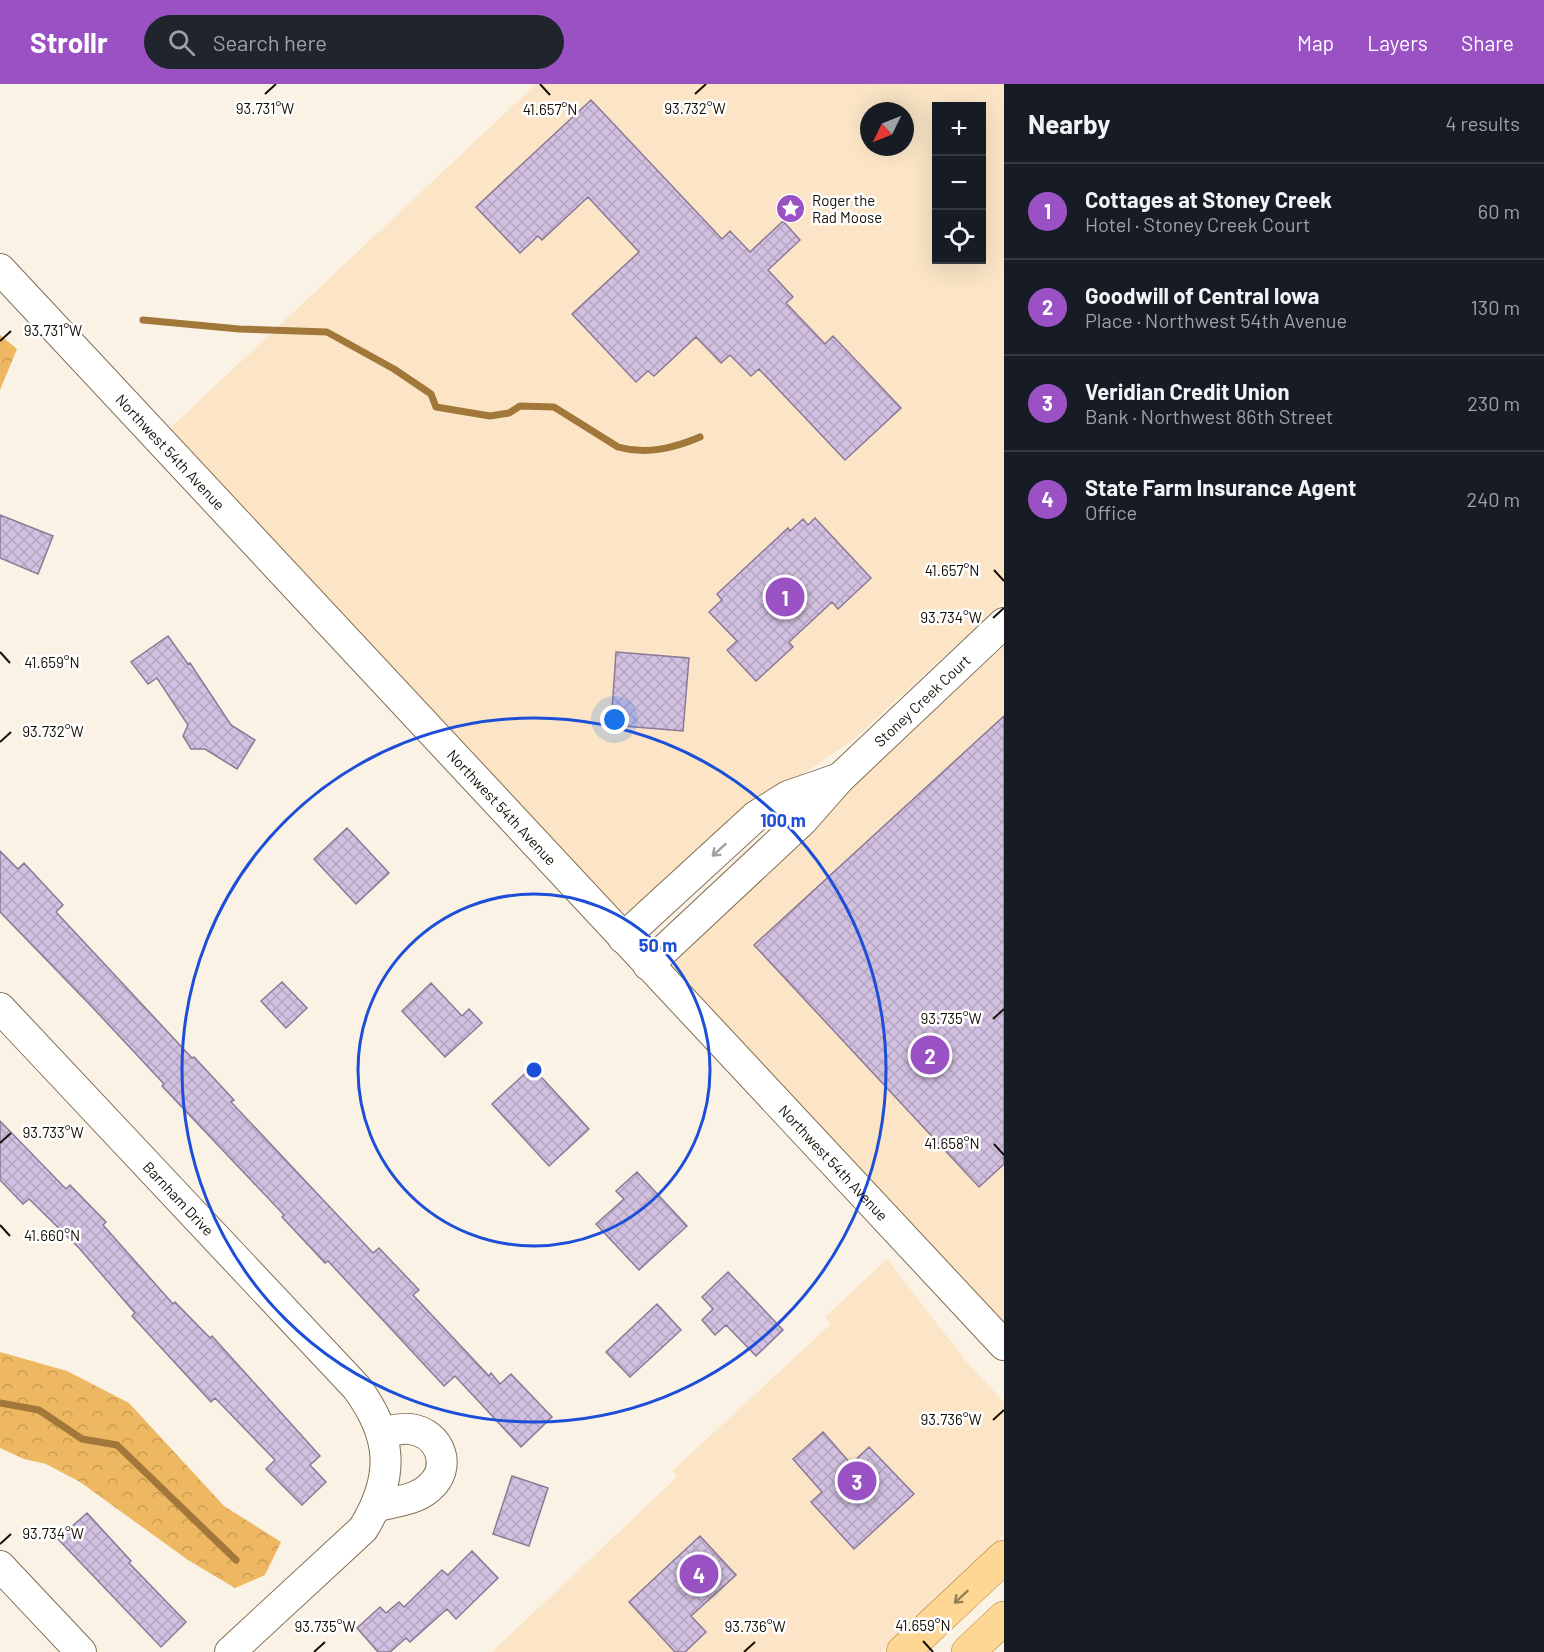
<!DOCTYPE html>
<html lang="en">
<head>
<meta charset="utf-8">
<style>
  :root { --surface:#171b24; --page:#20242c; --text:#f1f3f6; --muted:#9ea1a6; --line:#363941; --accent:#9951c4 }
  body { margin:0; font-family:Barlow,sans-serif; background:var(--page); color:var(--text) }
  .controls { position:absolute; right:18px; top:18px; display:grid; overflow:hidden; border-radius:0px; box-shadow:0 6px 24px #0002 }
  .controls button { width:54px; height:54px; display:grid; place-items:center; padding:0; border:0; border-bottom:2px solid var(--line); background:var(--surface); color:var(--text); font:30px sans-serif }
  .compass { position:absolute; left:860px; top:18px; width:54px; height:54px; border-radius:50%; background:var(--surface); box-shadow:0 6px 24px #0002; rotate:227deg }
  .you { position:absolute; left:615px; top:636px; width:21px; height:21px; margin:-15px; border:4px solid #fff; border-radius:50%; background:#1a73e8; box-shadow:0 0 0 9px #1a73e833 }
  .badge { display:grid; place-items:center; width:39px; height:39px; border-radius:50%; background:var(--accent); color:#fff; font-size:20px; font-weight:700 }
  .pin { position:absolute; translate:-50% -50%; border:3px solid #fff; box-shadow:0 2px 6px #0006 }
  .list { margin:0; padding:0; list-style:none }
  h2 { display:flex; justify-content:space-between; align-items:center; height:78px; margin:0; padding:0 24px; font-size:26px }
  h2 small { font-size:20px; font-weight:400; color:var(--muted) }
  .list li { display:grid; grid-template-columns:39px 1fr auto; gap:18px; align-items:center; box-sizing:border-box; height:96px; padding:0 24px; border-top:2px solid var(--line) }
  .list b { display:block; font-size:22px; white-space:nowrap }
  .list p { margin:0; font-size:20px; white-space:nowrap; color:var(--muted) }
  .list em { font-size:20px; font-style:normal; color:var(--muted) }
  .icon { flex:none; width:33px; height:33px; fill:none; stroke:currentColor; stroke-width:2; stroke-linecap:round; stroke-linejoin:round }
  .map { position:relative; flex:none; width:1004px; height:1568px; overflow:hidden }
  header { display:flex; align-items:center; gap:36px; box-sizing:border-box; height:84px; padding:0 30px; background:var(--accent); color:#fff }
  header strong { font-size:28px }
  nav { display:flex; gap:33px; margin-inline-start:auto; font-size:21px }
  .search { width:420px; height:54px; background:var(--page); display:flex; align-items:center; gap:15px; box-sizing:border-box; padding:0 21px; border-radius:33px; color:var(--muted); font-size:22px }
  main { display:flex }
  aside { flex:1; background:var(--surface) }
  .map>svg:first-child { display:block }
  .built { fill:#fbe5c6; fill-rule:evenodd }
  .forest { fill:url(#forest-crowns) }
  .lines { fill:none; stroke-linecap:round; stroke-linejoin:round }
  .stream { stroke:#a17839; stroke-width:7 }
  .building { fill:url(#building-cross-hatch); stroke:#8a7997; stroke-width:1.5 }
  .minor-casing { stroke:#826e52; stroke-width:32 }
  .major-casing { stroke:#ad7f34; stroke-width:34 }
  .minor { stroke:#fff; stroke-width:30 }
  .major { stroke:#ffd795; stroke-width:33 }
  .oneway { stroke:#a19f9b }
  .oneway2 { stroke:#967d54 }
  .ticks { fill:none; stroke:#150e04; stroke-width:2 }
  .ring { fill:none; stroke:#1d4ed8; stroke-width:3 }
  .labels { text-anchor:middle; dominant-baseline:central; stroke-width:5; stroke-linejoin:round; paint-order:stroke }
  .poi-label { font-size:15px; fill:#150e04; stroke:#fff; text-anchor:start }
  .street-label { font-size:15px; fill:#150e04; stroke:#fff }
  .ticks-label { font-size:15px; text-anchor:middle; fill:#150e04; stroke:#fff; stroke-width:5; stroke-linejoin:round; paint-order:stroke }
  .centre { fill:#1d4ed8; stroke:#fff; stroke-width:3 }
  .ring-label { font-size:18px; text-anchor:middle; font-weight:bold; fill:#1d4ed8; stroke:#fff; stroke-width:5; stroke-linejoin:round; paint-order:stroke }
</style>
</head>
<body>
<header>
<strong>Strollr</strong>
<div class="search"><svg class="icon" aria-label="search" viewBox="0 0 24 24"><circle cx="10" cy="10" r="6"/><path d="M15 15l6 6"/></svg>Search here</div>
<nav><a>Map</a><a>Layers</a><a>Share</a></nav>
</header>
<main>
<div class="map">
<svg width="1004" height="1568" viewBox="0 0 1004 1568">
  <defs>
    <pattern id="forest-crowns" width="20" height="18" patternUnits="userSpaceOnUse" patternTransform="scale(1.5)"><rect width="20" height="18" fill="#eeb762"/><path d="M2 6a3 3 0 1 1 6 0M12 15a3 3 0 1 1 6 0" fill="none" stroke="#cb9c53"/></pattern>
    <pattern id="building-cross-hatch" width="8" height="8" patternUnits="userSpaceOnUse" patternTransform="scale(1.5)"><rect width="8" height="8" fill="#d2c0e0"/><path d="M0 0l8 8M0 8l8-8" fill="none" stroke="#b3a4bf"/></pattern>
  </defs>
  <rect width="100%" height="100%" fill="#fbf2e6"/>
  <path class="built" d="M 536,0 L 1004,0 L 1004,517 L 853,656 L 794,696 L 633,827 L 617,827 L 167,347 ZM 936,22 L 981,22 L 981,176 L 936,176 ZM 869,27 L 905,27 L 905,63 L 869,63 Z
    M 1004,562 L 1004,1241 L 674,888 L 673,881 L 683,861 Z
    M 887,1175 L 966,1277 L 1004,1318 L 1004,1451 L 881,1568 L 492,1568 L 677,1393 L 672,1387 L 831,1240 L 825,1233 Z"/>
  <path class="forest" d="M 0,251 L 17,265 L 0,306 Z
    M 0,1268 L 67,1287 L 129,1319 L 224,1422 L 281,1458 L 265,1491 L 235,1504 L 188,1476 L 80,1398 L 46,1380 L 24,1375 L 0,1364 Z"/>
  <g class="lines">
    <path class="stream" d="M 143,236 L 239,245 L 327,248 L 394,285 L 431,310 L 436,323 L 490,332 L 509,329 L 520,322 L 554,323 L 618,363 C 647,371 674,364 700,353
      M 0,1319 L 39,1326 L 82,1355 L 117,1361 L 236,1476"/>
  </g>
  <path class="building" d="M 591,16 L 722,155 L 730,147 L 750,168 L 783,137 L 800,156 L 768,186 L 793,213 L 786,219 L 825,260 L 833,252 L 901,324 L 845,376 L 759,285 L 751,292 L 730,271 L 721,279 L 696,253 L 654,292 L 648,287 L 636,298 L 572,230 L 639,168 L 588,113 L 542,156 L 538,152 L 520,169 L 476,123 Z
    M 0,431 L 53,452 L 38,490 L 0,474 Z
    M 815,434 L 871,494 L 838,525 L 832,518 L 789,558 L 793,563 L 756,597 L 727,566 L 737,557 L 709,528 L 722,516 L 717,510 L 788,444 L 790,447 L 803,435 L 808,441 Z
    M 168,552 L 188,580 L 190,579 L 231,641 L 255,656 L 237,685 L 205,665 L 191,665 L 183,652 L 188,641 L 157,594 L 148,600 L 131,578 Z
    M 616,568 L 689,574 L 683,647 L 611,641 Z
    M 1004,632 L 1004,1080 L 979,1103 L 754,861 Z
    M 347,744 L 389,789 L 356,820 L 314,775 Z
    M 0,767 L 18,785 L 24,779 L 63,821 L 56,828 L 192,974 L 194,973 L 234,1016 L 231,1018 L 373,1169 L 379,1164 L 419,1206 L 413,1211 L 489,1292 L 491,1289 L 500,1300 L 511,1290 L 552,1333 L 521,1363 L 455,1292 L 444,1302 L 328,1177 L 325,1179 L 282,1133 L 284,1131 L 162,1002 L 164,1000 L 94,925 L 0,828 Z
    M 282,898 L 307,924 L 286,944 L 261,917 Z
    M 431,899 L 462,932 L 469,925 L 482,939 L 445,973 L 402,927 Z
    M 532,983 L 589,1045 L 549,1082 L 492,1020 Z
    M 0,1037 L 66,1105 L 70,1101 L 106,1138 L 103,1141 L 173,1220 L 175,1218 L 210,1254 L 212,1252 L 320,1372 L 310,1381 L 326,1398 L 302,1421 L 266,1385 L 275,1376 L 215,1314 L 211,1318 L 132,1232 L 135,1229 L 79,1164 L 29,1115 L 23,1120 L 0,1096 Z
    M 637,1088 L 687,1142 L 639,1186 L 596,1140 L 624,1115 L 616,1107 Z
    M 728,1188 L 783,1246 L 756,1272 L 726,1241 L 715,1251 L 702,1236 L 713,1225 L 702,1213 Z
    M 657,1220 L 681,1246 L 630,1293 L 606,1268 Z
    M 823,1348 L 851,1380 L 869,1363 L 914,1410 L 854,1465 L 811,1418 L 822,1408 L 793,1375 Z
    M 512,1392 L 548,1404 L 529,1462 L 493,1450 Z
    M 87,1429 L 131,1477 L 129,1479 L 186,1538 L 161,1563 L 58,1455 Z
    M 700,1452 L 736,1491 L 691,1532 L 706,1548 L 685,1568 L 675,1568 L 629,1518 Z
    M 472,1467 L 498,1494 L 456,1535 L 447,1525 L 410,1558 L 406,1554 L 390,1568 L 378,1568 L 357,1544 L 380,1523 L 386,1529 L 399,1518 L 404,1523 L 442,1486 L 448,1491 Z"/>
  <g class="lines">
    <defs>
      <g id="minor">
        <path id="s1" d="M 0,185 L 1004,1261"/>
        <path d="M 623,854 L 756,732 L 788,712 L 840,694"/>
        <path id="s2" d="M 648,881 L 803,736 L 840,694 L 1004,539"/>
        <path id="s3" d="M 0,924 L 357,1304 C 393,1353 395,1393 363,1445 L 230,1568"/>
        <path d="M 377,1422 C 394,1418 416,1416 429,1404 C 453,1384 441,1349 410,1345 C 401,1344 391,1347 382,1348"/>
        <path d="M 0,1482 L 81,1568"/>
      </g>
      <path id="major" d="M 903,1568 L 1004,1473
        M 968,1568 L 1004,1534"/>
    </defs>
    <use href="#minor" class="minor-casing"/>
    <use href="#major" class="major-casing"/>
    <use href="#minor" class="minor"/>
    <use href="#major" class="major"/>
  </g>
  <defs><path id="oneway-shaft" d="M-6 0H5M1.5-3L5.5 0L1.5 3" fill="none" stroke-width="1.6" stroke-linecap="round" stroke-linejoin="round" transform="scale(1.5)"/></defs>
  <use class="oneway" href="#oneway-shaft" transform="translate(719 766) rotate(138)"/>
  <use class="oneway2" href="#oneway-shaft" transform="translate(961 1513) rotate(137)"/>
  <path class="ticks" d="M 540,0 L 550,11M 265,10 L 276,0M 695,10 L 706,0M 0,257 L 11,247M 994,486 L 1004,497M 993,534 L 1004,524M 0,568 L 10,579M 0,658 L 11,648M 993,935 L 1004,925M 0,1059 L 11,1049M 994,1060 L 1004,1071M 0,1141 L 10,1152M 993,1336 L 1004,1326M 0,1460 L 11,1450M 923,1557 L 933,1568M 314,1568 L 325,1558M 744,1568 L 755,1558"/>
  <g class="ring">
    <circle cx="534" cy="986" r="176"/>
    <circle cx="534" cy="986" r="352"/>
  </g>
  <defs>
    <symbol id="sight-disc" viewBox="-11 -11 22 22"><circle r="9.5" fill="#9951c4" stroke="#fff"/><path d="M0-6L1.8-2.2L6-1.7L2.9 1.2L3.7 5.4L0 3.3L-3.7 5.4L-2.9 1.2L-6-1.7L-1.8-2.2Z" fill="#fff"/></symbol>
  </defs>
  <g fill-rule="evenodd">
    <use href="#sight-disc" x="774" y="108" width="33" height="33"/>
  </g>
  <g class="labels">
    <g class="poi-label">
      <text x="812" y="116">Roger the<tspan x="812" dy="17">Rad Moose</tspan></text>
    </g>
    <g class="street-label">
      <text stroke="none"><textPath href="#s1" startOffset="250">Northwest 54th Avenue</textPath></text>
      <text stroke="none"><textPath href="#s2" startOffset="381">Stoney Creek Court</textPath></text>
      <text stroke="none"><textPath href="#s1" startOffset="736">Northwest 54th Avenue</textPath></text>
      <text stroke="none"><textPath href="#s1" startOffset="1222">Northwest 54th Avenue</textPath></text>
      <text stroke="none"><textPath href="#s3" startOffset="261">Barnham Drive</textPath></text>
    </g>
  </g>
  <g class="ticks-label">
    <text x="265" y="30">93.731°W</text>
    <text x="695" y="30">93.732°W</text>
    <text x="550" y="31">41.657°N</text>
    <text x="53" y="252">93.731°W</text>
    <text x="952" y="492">41.657°N</text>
    <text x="951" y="539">93.734°W</text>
    <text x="52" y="584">41.659°N</text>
    <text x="53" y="653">93.732°W</text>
    <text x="951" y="940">93.735°W</text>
    <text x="53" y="1054">93.733°W</text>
    <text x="952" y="1065">41.658°N</text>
    <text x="52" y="1157">41.660°N</text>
    <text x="951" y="1341">93.736°W</text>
    <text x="53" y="1455">93.734°W</text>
    <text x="923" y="1547">41.659°N</text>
    <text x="325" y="1548">93.735°W</text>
    <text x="755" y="1548">93.736°W</text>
  </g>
  <circle cx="534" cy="986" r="9" class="centre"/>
  <g class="ring-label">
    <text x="783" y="743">100 m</text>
    <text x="658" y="868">50 m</text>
  </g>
</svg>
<div class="controls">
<button>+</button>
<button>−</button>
<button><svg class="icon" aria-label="locate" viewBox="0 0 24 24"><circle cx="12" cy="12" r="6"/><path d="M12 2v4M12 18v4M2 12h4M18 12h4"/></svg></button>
</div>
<svg class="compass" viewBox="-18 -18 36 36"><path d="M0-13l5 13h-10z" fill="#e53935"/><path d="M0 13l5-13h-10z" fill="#9ea1a6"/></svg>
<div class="you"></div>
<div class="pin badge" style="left:785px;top:513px">1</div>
<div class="pin badge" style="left:930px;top:971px">2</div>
<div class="pin badge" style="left:857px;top:1397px">3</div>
<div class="pin badge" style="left:699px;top:1490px">4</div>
</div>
<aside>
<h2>Nearby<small>4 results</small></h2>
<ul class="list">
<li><span class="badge">1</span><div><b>Cottages at Stoney Creek</b><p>Hotel · Stoney Creek Court</p></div><em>60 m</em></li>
<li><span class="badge">2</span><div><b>Goodwill of Central Iowa</b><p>Place · Northwest 54th Avenue</p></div><em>130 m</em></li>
<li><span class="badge">3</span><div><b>Veridian Credit Union</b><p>Bank · Northwest 86th Street</p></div><em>230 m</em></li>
<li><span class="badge">4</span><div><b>State Farm Insurance Agent</b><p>Office</p></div><em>240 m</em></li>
</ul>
</aside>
</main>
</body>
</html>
